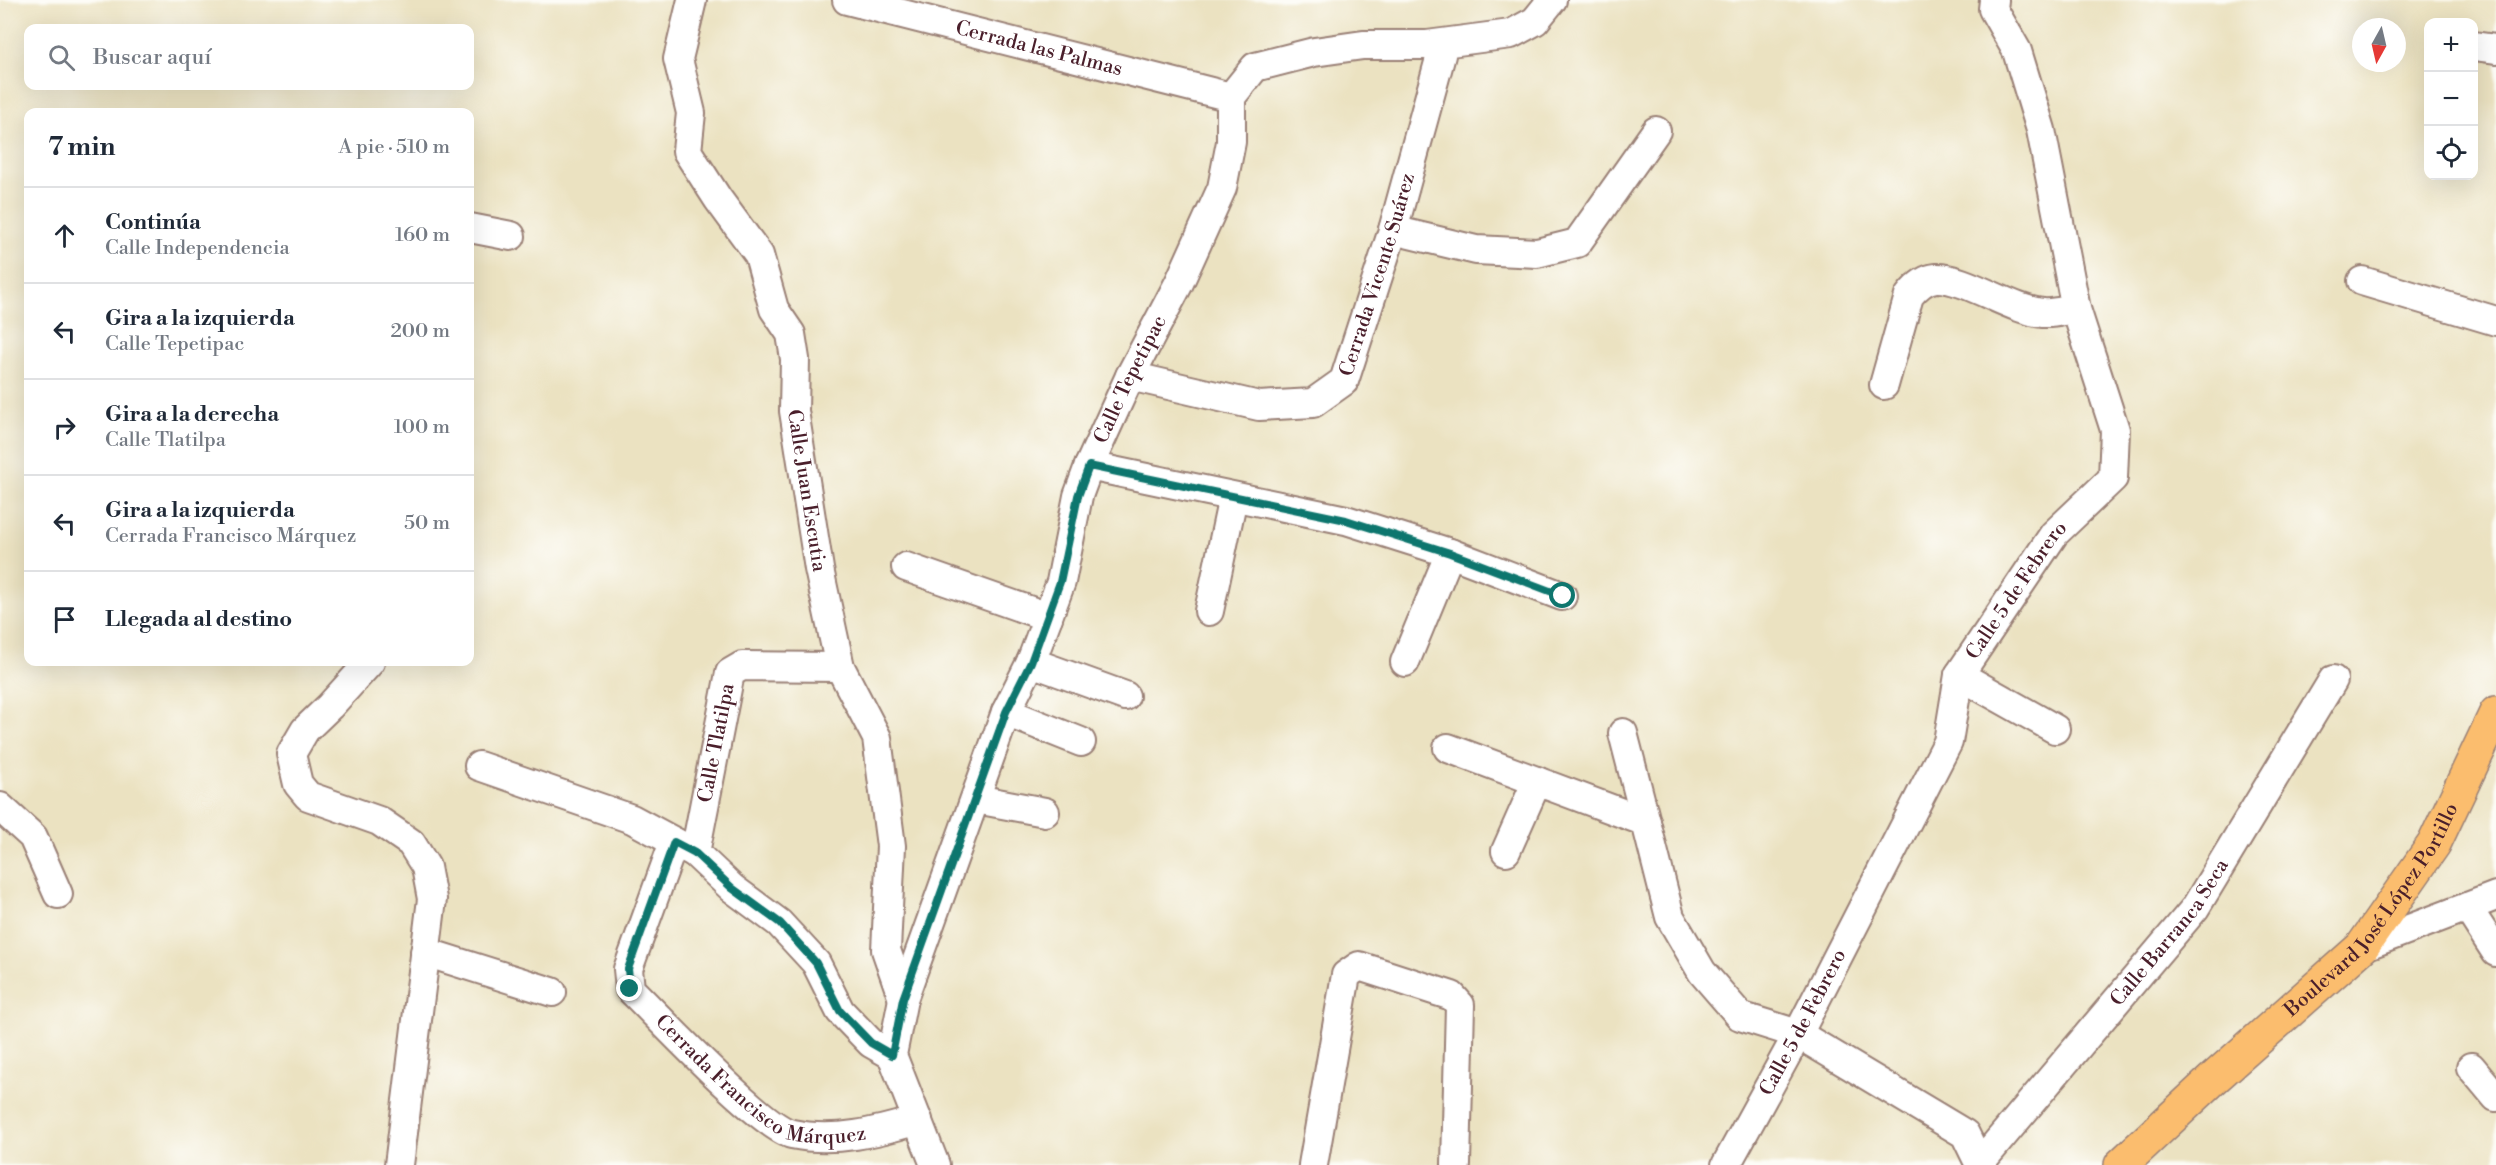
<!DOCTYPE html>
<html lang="es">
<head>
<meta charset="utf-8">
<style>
  :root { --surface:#fff; --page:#f6f6f7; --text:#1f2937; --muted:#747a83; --line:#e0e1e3 }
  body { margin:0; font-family:"Libre Bodoni",serif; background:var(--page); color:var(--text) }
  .controls { position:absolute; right:18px; top:18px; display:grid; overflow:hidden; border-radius:12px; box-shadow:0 6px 24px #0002 }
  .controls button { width:54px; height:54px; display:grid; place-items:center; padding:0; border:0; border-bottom:2px solid var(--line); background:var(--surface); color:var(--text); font:30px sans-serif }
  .compass { position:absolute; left:2352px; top:18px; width:54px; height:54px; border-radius:50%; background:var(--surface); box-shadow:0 6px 24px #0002; rotate:188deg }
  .stop { position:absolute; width:18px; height:18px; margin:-14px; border:4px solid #0f766e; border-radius:50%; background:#fff }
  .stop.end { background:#0f766e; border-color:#fff; box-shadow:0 2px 6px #0008 }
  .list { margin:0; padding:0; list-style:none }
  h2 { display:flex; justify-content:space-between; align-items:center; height:78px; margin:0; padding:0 24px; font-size:26px }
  h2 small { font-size:20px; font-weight:400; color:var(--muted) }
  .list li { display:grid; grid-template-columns:39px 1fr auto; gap:18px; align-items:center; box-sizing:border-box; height:96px; padding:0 24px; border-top:2px solid var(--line) }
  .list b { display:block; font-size:22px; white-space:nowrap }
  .list p { margin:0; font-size:20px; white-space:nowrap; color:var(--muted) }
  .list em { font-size:20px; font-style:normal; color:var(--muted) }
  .icon { flex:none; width:33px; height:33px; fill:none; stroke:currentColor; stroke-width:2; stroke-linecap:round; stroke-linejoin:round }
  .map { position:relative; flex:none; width:2496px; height:1165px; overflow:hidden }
  .search { position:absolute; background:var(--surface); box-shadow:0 6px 24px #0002; left:24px; top:24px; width:450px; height:66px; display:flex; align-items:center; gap:15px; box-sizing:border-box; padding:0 21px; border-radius:12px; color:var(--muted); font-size:22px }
  .panel { position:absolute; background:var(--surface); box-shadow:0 6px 24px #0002; left:24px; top:108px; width:450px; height:558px; border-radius:12px }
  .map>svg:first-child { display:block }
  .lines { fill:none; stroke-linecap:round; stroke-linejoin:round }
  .minor-casing { stroke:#9a8076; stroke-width:32 }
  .major-casing { stroke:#9a8076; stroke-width:36 }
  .minor { stroke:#fff; stroke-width:28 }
  .major { stroke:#fbbd6e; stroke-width:33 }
  .route { stroke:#0f766e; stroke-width:8 }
  .labels { text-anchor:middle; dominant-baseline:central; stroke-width:4.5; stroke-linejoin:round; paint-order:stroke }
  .street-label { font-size:20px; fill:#4a1f2b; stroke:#fdfcf7 }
</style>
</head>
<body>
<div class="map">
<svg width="2496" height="1165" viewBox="0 0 2496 1165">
  <rect width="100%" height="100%" fill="#fdfcf7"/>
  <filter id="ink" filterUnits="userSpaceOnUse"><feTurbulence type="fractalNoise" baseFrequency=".0167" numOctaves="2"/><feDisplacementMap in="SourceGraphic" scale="12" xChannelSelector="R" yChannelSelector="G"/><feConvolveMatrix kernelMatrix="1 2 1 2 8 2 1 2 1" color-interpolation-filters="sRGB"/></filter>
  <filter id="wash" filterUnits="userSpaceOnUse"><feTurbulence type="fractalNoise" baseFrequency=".008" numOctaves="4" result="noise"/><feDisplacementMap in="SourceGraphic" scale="24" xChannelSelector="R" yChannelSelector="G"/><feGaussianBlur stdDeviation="1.35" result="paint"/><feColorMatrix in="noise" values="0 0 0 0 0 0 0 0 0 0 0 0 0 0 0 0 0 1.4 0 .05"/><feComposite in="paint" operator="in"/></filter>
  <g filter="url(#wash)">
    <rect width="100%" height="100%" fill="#ebe2c1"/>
  </g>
  <g filter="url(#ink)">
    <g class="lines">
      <defs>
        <g id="minor">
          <path id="s1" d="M 692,0 L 678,59 L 691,113 L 687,151 L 718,199 L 759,255 L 774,309 L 791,334 L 795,359 L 794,411 L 819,569 L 840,667 L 877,738 L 891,846 L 886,950 L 903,999"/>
          <path id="s2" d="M 847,0 L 1231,97"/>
          <path d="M 2474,46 L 2496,49"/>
          <path d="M 470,228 L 511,236"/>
          <path d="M 1393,230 L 1476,250 L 1537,253 L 1577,243 L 1656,131"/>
          <path d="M 2362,281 L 2496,321"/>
          <path id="s3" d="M 1130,376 L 1259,406 L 1313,403 L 1344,381 L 1393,230 L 1441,55"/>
          <path d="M 1884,385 L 1909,296 C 1916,287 1924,279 1936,278 C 1965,277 2010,310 2043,313 C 2054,314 2066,310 2076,309"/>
          <path d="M 1089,466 L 1346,520 L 1450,553 L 1562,596"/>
          <path d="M 906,567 L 1048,617"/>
          <path d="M 1209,611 L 1233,497"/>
          <path d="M 370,662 L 330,706 L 305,730 L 291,754 L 298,784 L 308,796 L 379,821 L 411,843 L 426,867 L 432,899 L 399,1165"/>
          <path d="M 1031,662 L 1125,696"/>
          <path d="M 1405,662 L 1450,553"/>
          <path d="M 1959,675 L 2055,729"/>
          <path d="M 1006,712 L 1081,742"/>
          <path d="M 1623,733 L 1646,822"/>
          <path d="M 1448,748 L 1646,822 L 1670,917 L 1702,972 L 1740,1016 L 1798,1034 L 1965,1134 L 1980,1165"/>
          <path d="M 479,766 L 632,819 L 695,853 L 732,888 L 779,923 L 816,963 L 840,1011 L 871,1043 L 892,1055"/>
          <path d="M 976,799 L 1045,812"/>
          <path d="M 0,807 L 33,837 L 58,894"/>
          <path id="s4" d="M 674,842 L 628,969 L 630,989 C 658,1016 762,1128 792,1134 C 835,1143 877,1132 918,1120"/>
          <path d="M 1506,851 L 1537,781"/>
          <path id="s5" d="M 695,853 L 730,673 L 742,666 L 840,667"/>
          <path d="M 2467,907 L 2496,952"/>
          <path d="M 2362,947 L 2496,896"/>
          <path d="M 425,952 L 552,992"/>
          <path d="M 2471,1067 L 2496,1097"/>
          <path id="s6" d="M 1979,1164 L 2195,908 L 2333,680"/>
          <path id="s7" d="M 935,1165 L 892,1055 L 903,999 L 1006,712 L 1031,662 L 1061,582 L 1078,496 L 1089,466 L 1130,376 L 1179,283 L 1222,188 L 1231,142 L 1231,97 L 1255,67 L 1314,52 L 1363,45 L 1427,45 L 1511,34 L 1535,21 L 1552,0"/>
          <path d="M 1313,1165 L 1346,975 L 1359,966 L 1452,996 L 1460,1005 L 1456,1165"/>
          <path id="s8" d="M 1726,1165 L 1798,1034 L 1948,742 L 1959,675 L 2054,534 L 2113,478 L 2115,430 L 2076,309 L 2041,130 L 2017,51 L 1993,9 L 1994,0"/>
        </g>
        <g id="major">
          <path id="s9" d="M 2121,1165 L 2212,1080 L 2362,947 L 2434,844 L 2496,713"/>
        </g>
      </defs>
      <use href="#minor" class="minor-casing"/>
      <use href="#major" class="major-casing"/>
      <use href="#minor" class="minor"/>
      <use href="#major" class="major"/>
    </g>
  </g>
  <g class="lines" filter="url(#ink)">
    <path class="route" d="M 630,989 L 628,969 L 674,842 L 695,853 L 732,888 L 780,923 L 816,963 L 840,1011 L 871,1043 L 892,1055 L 903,999 L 1006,712 L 1031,662 L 1060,582 L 1078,496 L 1089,466 L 1346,520 L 1450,553 L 1563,596"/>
  </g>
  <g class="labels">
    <g class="street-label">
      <text stroke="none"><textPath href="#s2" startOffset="198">Cerrada las Palmas</textPath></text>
      <text stroke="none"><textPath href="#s3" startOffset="336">Cerrada Vicente Suárez</textPath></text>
      <text stroke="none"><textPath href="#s7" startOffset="837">Calle Tepetipac</textPath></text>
      <text stroke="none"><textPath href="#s1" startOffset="525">Calle Juan Escutia</textPath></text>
      <text stroke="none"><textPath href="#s8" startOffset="648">Calle 5 de Febrero</textPath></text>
      <text stroke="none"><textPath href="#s5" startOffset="112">Calle Tlatilpa</textPath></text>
      <text stroke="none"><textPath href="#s9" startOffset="360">Boulevard José López Portillo</textPath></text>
      <text stroke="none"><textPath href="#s6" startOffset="300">Calle Barranca Seca</textPath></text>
      <text stroke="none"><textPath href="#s8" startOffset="162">Calle 5 de Febrero</textPath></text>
      <text stroke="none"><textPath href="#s4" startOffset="322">Cerrada Francisco Márquez</textPath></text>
    </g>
  </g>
</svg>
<div class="controls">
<button>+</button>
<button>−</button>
<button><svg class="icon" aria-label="locate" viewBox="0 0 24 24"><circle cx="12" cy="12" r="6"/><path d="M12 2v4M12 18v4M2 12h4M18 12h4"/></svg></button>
</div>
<svg class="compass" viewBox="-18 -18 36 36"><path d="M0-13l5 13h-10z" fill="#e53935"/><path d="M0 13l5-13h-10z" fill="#747a83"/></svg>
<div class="stop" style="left:1563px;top:596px"></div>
<div class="stop end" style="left:630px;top:989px"></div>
<div class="search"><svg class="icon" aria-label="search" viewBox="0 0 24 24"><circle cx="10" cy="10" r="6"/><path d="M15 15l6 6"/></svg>Buscar aquí</div>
<section class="panel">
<h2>7 min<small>A pie · 510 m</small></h2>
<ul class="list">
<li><svg class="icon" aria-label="ahead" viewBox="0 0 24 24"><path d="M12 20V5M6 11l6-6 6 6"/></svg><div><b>Continúa</b><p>Calle Independencia</p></div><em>160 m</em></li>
<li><svg class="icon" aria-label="left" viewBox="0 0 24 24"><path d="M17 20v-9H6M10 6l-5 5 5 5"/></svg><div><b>Gira a la izquierda</b><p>Calle Tepetipac</p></div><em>200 m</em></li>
<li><svg class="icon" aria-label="right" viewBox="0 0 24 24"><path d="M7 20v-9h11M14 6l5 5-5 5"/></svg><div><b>Gira a la derecha</b><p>Calle Tlatilpa</p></div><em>100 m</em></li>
<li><svg class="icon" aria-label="left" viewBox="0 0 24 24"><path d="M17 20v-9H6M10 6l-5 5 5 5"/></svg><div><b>Gira a la izquierda</b><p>Cerrada Francisco Márquez</p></div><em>50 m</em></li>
<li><svg class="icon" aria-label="arrive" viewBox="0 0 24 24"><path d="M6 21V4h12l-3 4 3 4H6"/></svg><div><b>Llegada al destino</b></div></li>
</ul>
</section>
</div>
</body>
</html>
